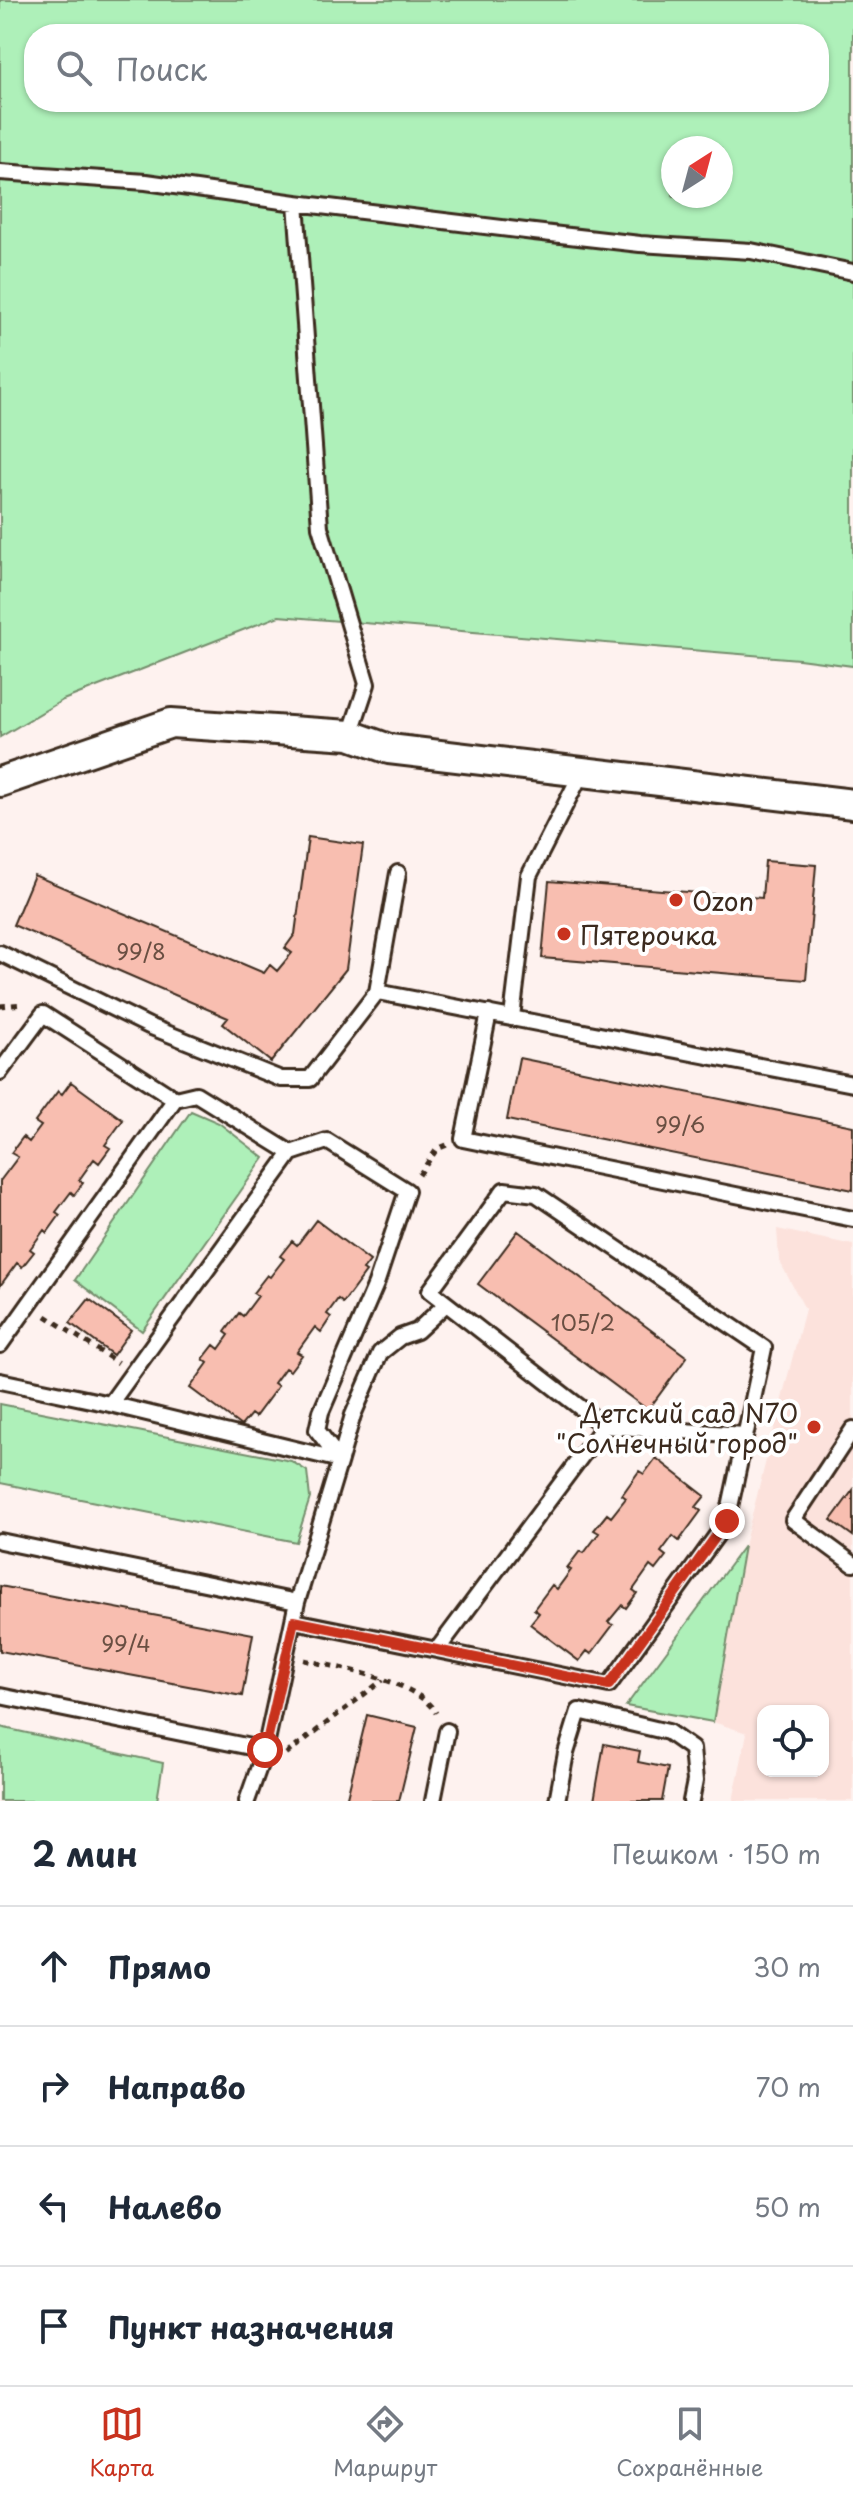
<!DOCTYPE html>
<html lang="ru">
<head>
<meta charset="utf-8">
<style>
  :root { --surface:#fff; --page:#f6f6f7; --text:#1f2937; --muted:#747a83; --line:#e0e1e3; --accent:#c8321e }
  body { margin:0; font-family:"Playpen Sans",sans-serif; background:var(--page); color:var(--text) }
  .controls { position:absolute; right:24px; bottom:24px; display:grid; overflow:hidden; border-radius:16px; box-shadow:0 2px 6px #0004 }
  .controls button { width:72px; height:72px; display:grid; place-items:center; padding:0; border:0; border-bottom:2px solid var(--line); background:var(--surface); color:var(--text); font:40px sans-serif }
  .compass { position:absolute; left:661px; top:136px; width:72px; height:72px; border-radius:50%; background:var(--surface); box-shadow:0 2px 6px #0004; rotate:36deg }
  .stop { position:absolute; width:24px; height:24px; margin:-18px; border:6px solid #c8321e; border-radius:50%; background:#fff }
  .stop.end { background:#c8321e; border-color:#fff; box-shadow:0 2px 8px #0008 }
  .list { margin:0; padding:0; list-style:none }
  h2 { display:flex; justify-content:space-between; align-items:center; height:104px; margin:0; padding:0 32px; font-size:34px }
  h2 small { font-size:26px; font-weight:400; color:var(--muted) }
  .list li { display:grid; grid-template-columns:52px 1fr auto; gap:24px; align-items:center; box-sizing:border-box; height:120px; padding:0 32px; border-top:2px solid var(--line) }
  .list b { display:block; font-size:30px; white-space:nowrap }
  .list em { font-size:26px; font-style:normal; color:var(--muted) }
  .icon { flex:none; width:44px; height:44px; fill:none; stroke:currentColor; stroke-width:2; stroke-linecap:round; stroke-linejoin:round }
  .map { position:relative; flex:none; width:853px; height:1801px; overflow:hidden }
  .search { position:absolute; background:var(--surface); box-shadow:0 2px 6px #0004; left:24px; right:24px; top:24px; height:88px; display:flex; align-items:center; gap:20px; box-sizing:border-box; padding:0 28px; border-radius:32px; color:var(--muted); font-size:30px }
  .sheet { height:584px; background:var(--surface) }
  nav { display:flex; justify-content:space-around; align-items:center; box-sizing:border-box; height:112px; border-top:2px solid var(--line); background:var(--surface); font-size:22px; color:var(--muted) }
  nav a { display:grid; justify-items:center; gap:4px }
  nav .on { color:var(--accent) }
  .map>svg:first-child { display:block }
  .built { fill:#fce2dc; fill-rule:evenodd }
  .green { fill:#aef0b9; stroke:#748d6c; stroke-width:2; fill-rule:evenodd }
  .building { fill:#f8beb0; stroke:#3b2a1e; stroke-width:2 }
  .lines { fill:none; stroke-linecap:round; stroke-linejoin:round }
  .lane-casing { stroke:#3b2a1e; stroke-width:20 }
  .street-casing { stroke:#3b2a1e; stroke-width:34 }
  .path { stroke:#3b2a1e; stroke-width:5; stroke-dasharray:6 6; stroke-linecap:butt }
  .lane { stroke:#fff; stroke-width:14 }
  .street { stroke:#fff; stroke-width:28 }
  .route { stroke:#c8321e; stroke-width:10 }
  .poi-dot { fill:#c8321e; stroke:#fff; stroke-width:3 }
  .labels { text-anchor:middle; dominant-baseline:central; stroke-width:8; stroke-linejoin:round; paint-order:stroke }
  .number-label { font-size:22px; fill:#6a4f42 }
  .poi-label { font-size:26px; fill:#3b2a1e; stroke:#fff; text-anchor:start }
</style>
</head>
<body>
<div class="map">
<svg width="853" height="1801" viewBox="0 0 853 1801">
  <rect width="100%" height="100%" fill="#fef2ef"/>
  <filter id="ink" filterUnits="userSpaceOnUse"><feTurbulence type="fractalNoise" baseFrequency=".0125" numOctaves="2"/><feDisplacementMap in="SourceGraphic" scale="16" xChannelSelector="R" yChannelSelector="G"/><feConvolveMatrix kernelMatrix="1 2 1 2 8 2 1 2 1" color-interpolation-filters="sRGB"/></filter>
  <g filter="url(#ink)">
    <path class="built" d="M 777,1229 L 853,1245 L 853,1801 L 733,1801 L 747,1733 L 713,1722 L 744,1546 L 805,1309 L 779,1260 ZM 763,1711 L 823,1711 L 823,1771 L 763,1771 Z"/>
    <path class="green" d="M 0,0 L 853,0 L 853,666 L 799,659 L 279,616 L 63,700 L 0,737 ZM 34,34 L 819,34 L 819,102 L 34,102 ZM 673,148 L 721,148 L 721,196 L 673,196 Z
      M 191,1111 L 219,1123 L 264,1158 L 142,1331 L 75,1280 Z
      M 0,1404 L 291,1461 L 307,1471 L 310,1498 L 296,1542 L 0,1483 Z
      M 744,1546 L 713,1722 L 626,1706 Z
      M 0,1727 L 163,1763 L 157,1801 L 0,1801 Z"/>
    <path class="building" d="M 308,837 L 363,845 L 346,969 L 271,1062 L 223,1024 L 228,1018 L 13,925 L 34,875 L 264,973 L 270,965 L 277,971 L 292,953 L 285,948 L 295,934 Z
      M 765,861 L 816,865 L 806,980 L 542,958 L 549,881 L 762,898 Z
      M 519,1058 L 853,1126 L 853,1190 L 507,1120 Z
      M 71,1082 L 123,1120 L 105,1145 L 110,1148 L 99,1163 L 94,1159 L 79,1180 L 83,1183 L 74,1195 L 71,1192 L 56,1212 L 60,1215 L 47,1233 L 44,1230 L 36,1241 L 30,1249 L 34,1252 L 22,1267 L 17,1263 L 0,1286 L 0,1181 L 18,1157 L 11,1153 L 23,1137 L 29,1142 L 41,1126 L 35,1122 L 58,1091 L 62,1094 Z
      M 316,1220 L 370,1261 L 363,1270 L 366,1272 L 343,1303 L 338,1299 L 327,1314 L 331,1317 L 321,1332 L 315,1327 L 297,1352 L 302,1355 L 290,1371 L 285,1368 L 274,1383 L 278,1386 L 255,1417 L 251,1414 L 241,1426 L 190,1388 L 208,1363 L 203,1359 L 214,1345 L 219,1349 L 229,1335 L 225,1332 L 239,1313 L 243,1316 L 258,1296 L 253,1293 L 267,1275 L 270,1277 L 284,1259 L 280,1256 L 292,1241 L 297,1245 Z
      M 518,1231 L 687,1357 L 648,1410 L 478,1284 Z
      M 89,1299 L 131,1330 L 113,1355 L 70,1323 Z
      M 656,1458 L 705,1496 L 696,1507 L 701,1511 L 679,1541 L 673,1536 L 661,1552 L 666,1556 L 655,1570 L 650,1566 L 633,1590 L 637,1593 L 626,1608 L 622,1605 L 608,1622 L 613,1625 L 591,1654 L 587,1651 L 579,1661 L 530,1624 L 539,1613 L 534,1609 L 552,1585 L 557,1589 L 571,1570 L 567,1568 L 580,1551 L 584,1553 L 599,1533 L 594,1530 L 607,1514 L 611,1517 L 626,1498 L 622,1495 L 639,1471 L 644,1474 Z
      M 853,1490 L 853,1536 L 831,1520 Z
      M 0,1586 L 253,1634 L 242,1696 L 0,1651 Z
      M 367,1715 L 417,1727 L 399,1801 L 346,1801 Z
      M 604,1744 L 640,1751 L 638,1762 L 668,1768 L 662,1801 L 594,1801 Z"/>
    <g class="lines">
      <defs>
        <path id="lane" d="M 0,172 L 146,182 L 296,203 L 534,232 L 640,244 L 751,251 L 853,272
          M 296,203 L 320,527 L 367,684 L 350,735
          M 0,953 L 149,1026 L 281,1079 L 310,1079 L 377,992 L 398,873
          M 377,992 L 853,1084
          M 489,1013 L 463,1139 L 853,1219
          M 512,1017 L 529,876 L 582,772
          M 0,1072 L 43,1014 L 175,1099 L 196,1094 L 291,1153 L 327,1141 L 407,1191 L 376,1284 L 321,1412 L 317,1430 L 340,1460 L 353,1415 L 380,1353 L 400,1337 L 417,1331 L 446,1304
          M 0,1345 L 175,1099
          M 0,1381 L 110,1404 L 340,1460 L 297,1602 L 265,1750 L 0,1696
          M 110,1404 L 291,1153
          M 604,1426 L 745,1435
          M 853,1429 L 793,1520 L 853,1564
          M 0,1541 L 297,1602
          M 294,1621 L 609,1685 L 727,1521 L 764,1348 L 536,1194 L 504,1190 L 430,1291 L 604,1426 L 437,1650
          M 247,1801 L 265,1750
          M 433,1801 L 447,1731
          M 557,1801 L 566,1753 L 579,1711 L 668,1732 L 692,1749 L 695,1781 L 691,1801"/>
        <path id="street" d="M 0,782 L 171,723 L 350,735 L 389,749 L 853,804"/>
      </defs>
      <use href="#lane" class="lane-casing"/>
      <use href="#street" class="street-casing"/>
      <path class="path" d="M 0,1006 L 23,1004
        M 419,1175 L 437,1149 L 447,1145
        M 46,1316 L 118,1363
        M 304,1660 C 342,1669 415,1679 436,1713
        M 286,1754 L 383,1680"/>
      <use href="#lane" class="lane"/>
      <use href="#street" class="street"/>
    </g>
  </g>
  <g class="lines" filter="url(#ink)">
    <path class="route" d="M 265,1750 L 294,1621 L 609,1685 L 727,1521"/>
  </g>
  <g class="poi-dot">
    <circle cx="676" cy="900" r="8"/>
    <circle cx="564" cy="934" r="8"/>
    <circle cx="814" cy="1427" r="8"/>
  </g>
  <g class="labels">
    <g class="number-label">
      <text x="141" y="950">99/8</text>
      <text x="680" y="1123">99/6</text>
      <text x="583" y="1321">105/2</text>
      <text x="126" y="1642">99/4</text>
    </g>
    <g class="poi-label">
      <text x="692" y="900">Ozon</text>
      <text x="580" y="934">Пятерочка</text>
      <text x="798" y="1412" text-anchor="end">Детский сад N70<tspan x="798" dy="30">"Солнечный город"</tspan></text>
    </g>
  </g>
</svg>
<div class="controls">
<button><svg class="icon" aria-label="locate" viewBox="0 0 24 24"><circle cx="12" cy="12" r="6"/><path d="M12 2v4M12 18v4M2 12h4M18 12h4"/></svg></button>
</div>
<svg class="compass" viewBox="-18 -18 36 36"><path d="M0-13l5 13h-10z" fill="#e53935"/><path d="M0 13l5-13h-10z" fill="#747a83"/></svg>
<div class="stop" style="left:265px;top:1750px"></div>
<div class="stop end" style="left:727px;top:1521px"></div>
<div class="search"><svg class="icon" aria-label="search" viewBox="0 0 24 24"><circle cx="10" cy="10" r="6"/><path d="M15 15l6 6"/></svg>Поиск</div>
</div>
<section class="sheet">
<h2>2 мин<small>Пешком · 150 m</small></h2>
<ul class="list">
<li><svg class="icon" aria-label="ahead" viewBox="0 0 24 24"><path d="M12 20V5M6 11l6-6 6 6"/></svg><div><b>Прямо</b></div><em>30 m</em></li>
<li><svg class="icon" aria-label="right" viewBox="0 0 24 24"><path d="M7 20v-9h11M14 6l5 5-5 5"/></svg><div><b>Направо</b></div><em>70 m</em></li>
<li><svg class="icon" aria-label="left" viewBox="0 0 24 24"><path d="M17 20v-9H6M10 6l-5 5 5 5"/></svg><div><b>Налево</b></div><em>50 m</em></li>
<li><svg class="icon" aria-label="arrive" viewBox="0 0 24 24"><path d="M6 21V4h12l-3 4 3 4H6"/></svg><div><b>Пункт назначения</b></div></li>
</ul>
</section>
<nav>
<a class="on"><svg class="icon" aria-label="map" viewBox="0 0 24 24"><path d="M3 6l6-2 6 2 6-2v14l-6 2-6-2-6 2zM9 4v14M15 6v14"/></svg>Карта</a>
<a><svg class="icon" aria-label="directions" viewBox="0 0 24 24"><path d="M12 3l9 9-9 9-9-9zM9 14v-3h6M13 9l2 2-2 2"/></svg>Маршрут</a>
<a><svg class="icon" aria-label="saved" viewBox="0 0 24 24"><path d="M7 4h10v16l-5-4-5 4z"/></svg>Сохранённые</a>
</nav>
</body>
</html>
